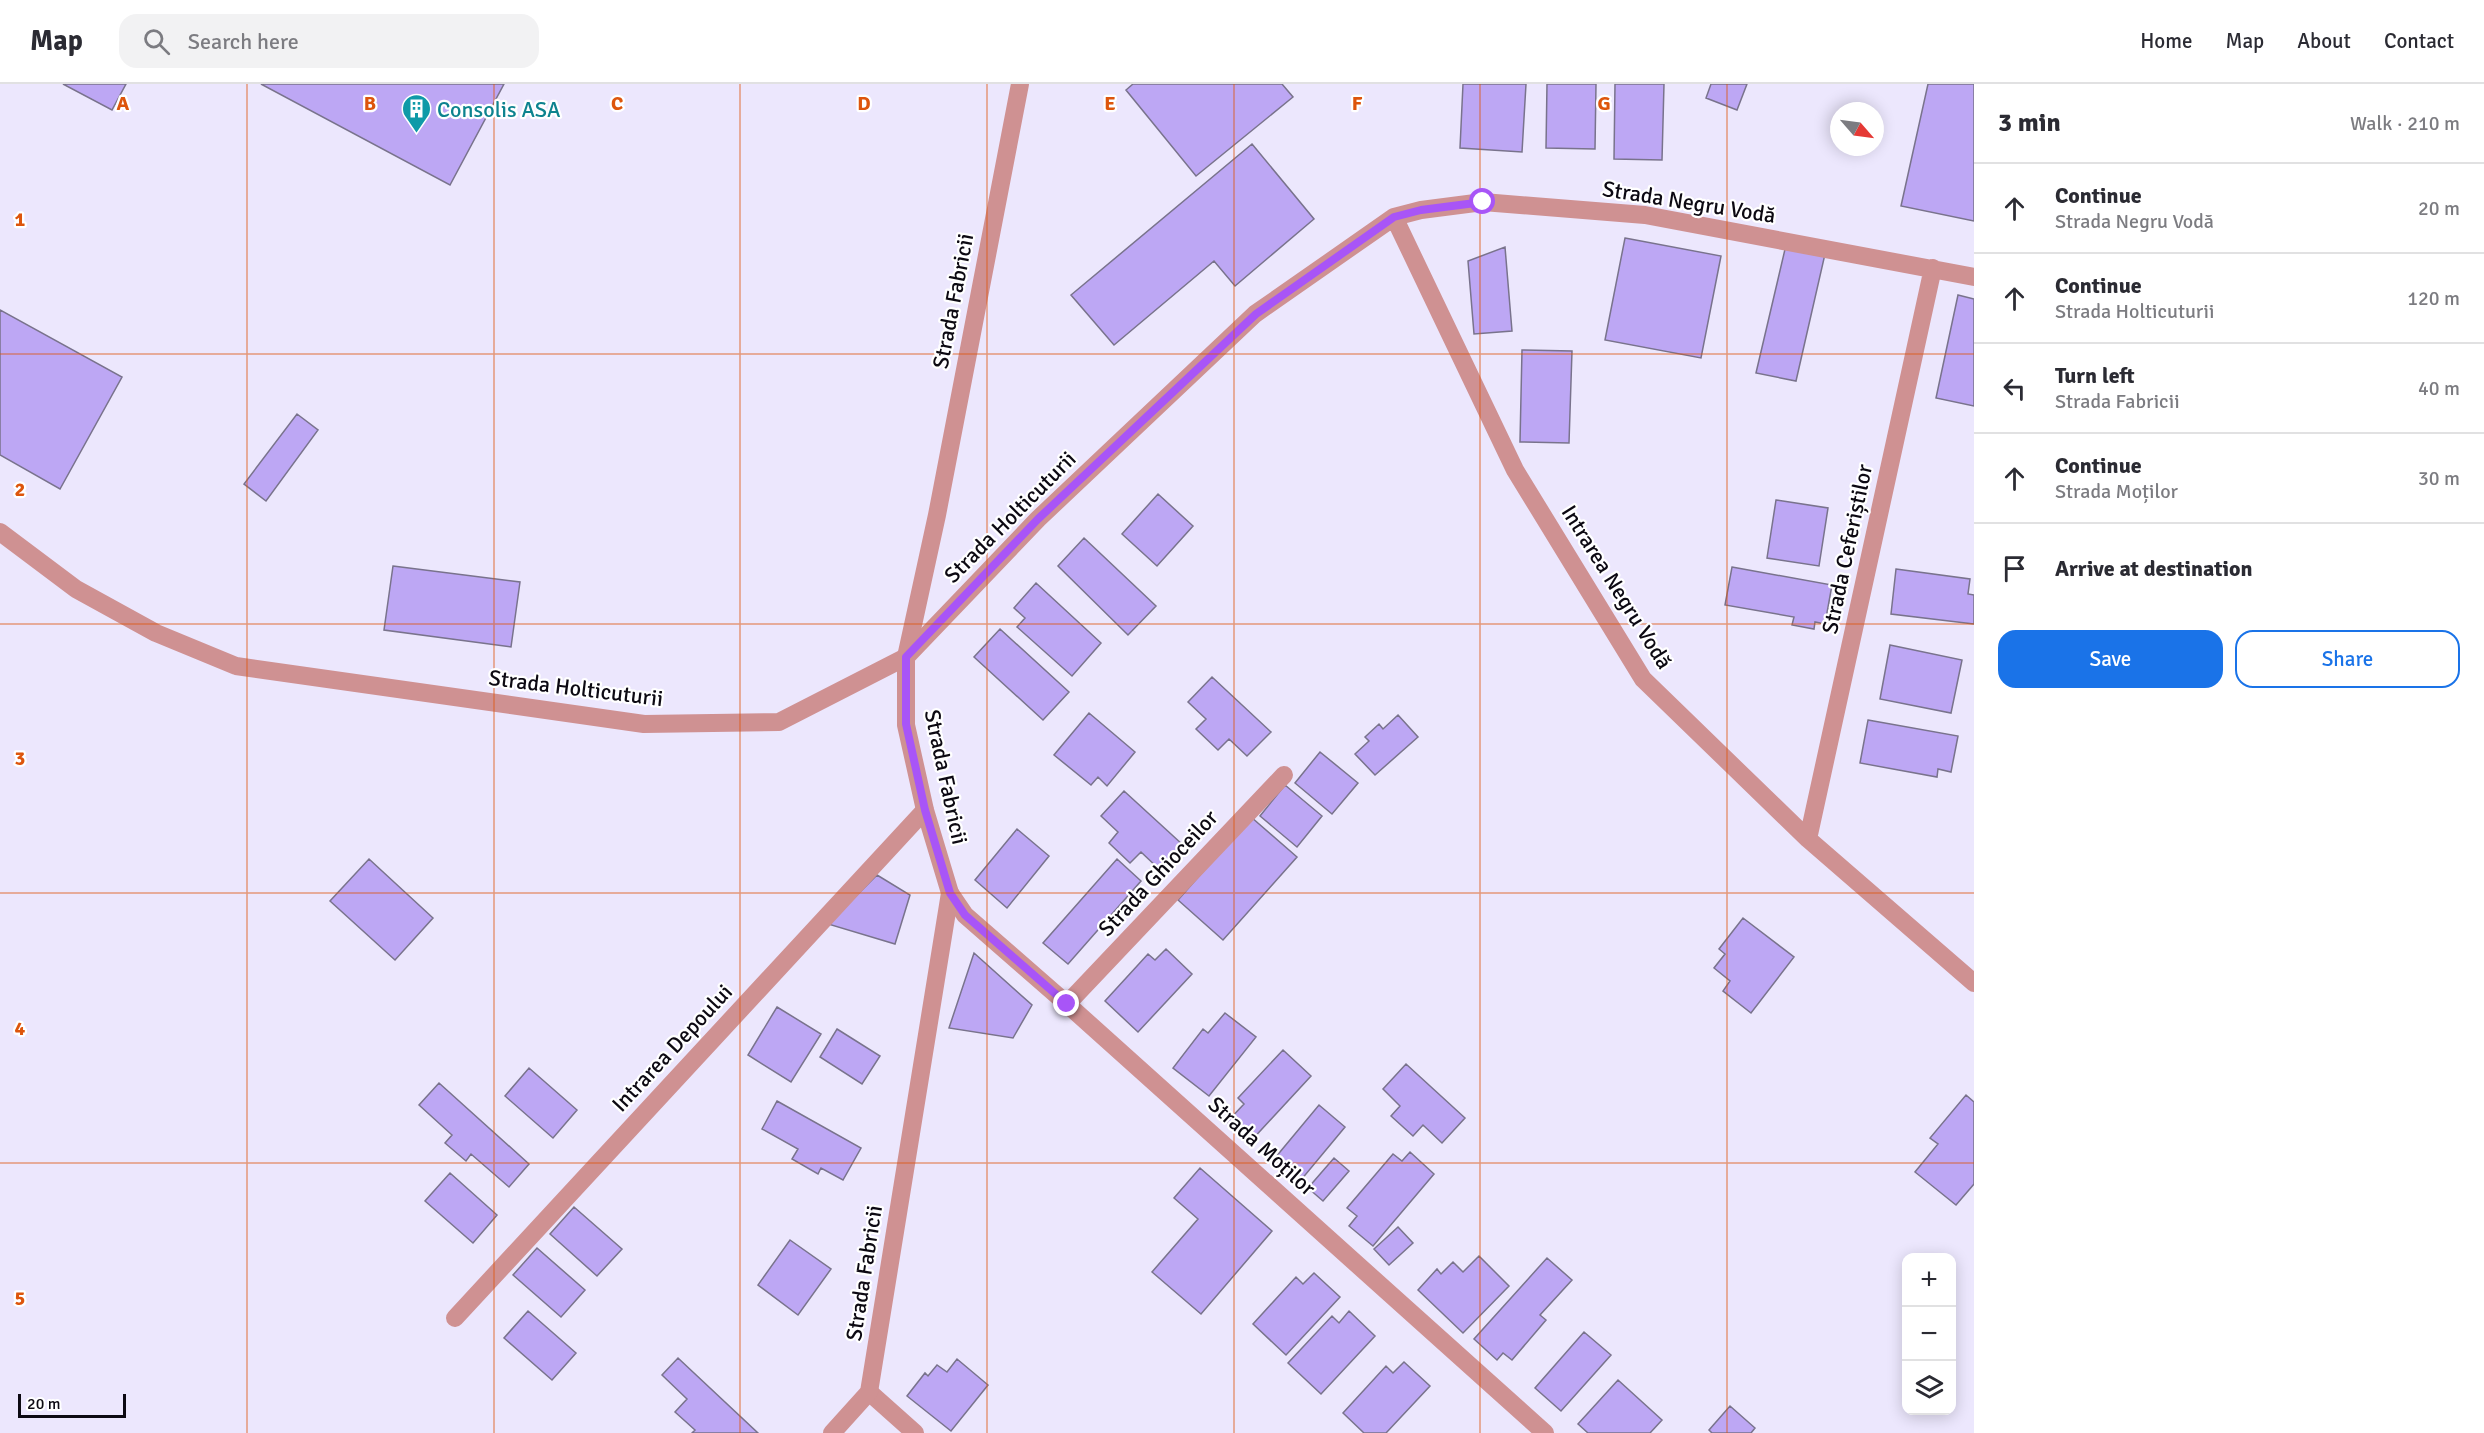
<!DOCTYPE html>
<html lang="en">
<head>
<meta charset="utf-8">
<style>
  :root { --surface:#fff; --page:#f2f2f3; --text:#2b2b33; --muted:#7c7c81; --line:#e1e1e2; --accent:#1a73e8 }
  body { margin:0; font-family:Signika,sans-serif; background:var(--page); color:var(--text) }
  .controls { position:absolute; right:18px; bottom:18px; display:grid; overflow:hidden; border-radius:12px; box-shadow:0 3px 15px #0003 }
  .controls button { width:54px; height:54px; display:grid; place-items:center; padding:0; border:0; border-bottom:2px solid var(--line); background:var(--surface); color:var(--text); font:30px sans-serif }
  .compass { position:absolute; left:1830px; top:18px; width:54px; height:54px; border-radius:50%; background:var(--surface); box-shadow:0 3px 15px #0003; rotate:118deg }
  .scale { position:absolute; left:18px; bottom:15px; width:108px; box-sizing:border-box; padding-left:6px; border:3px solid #0c0912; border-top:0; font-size:16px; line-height:21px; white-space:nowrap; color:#0c0912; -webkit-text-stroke:4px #fff; paint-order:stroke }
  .stop { position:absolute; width:18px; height:18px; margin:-14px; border:4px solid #a855f7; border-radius:50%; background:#fff }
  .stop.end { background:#a855f7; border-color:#fff; box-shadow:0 2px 6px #0008 }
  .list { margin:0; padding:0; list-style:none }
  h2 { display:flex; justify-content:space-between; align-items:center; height:78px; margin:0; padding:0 24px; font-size:26px }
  h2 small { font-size:20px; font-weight:400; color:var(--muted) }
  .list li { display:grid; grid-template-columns:39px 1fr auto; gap:18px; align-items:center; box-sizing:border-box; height:90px; padding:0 24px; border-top:2px solid var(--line) }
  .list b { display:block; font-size:22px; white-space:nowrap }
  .list p { margin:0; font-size:20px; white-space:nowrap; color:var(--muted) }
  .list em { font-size:20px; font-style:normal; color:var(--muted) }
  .actions { display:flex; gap:12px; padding:18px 24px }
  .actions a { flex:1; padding:14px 0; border:2px solid var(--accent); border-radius:18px; text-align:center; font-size:21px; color:var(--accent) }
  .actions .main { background:var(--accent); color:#fff }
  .icon { flex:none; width:33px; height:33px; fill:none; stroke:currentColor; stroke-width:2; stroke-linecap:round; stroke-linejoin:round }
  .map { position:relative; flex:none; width:1974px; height:1349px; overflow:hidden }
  header { display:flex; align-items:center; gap:36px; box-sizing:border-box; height:84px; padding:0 30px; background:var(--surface); border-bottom:2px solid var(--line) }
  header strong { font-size:28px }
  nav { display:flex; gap:33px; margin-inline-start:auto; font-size:21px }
  .search { width:420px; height:54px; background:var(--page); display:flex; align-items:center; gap:15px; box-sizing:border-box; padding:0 21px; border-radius:18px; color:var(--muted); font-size:22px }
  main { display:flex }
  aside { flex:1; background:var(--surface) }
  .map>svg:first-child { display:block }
  .building { fill:#bda7f4; stroke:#79738c; stroke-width:1.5 }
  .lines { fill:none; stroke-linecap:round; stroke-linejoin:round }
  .minor { stroke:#cf9192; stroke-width:18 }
  .tertiary { stroke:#cf9192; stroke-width:18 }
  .route { stroke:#a855f7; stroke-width:8 }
  .grid { fill:none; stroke:#dd550c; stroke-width:1.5; stroke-opacity:0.55 }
  .labels { text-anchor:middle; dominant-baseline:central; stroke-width:4.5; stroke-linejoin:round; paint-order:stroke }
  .culture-label { font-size:22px; fill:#0d838f; stroke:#fff; text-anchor:start }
  .street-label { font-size:22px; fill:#0c0912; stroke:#fff }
  .grid-label { font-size:20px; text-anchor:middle; font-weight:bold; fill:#dd550c; stroke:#fff; stroke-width:4.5; stroke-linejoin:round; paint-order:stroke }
</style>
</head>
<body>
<header>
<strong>Map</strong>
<div class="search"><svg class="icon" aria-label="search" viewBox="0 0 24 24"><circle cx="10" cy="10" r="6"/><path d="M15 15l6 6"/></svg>Search here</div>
<nav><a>Home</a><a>Map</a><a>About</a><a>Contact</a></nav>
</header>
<main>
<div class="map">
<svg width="1974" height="1349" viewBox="0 0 1974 1349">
  <rect width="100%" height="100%" fill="#ece7fd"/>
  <path class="building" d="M 63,0 L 126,0 L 112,26 Z
    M 261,0 L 504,0 L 450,101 Z
    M 1133,0 L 1282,0 L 1293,13 L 1196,92 L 1126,6 Z
    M 1463,0 L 1526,0 L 1522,68 L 1460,64 Z
    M 1547,0 L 1596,0 L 1595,65 L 1546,64 Z
    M 1615,0 L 1664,0 L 1662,76 L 1614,75 Z
    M 1711,0 L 1747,0 L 1737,26 L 1706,14 Z
    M 1928,0 L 1974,0 L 1974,137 L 1901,122 Z
    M 1252,60 L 1314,135 L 1235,202 L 1214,177 L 1114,261 L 1071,211 Z
    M 1625,154 L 1721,172 L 1701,274 L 1605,256 Z
    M 1786,161 L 1825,170 L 1796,297 L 1756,289 Z
    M 1505,163 L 1512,247 L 1474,250 L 1468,177 Z
    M 1958,211 L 1974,215 L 1974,322 L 1936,314 Z
    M 0,226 L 122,293 L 60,405 L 0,371 Z
    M 1522,266 L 1572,267 L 1569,359 L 1520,358 Z
    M 297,330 L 318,346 L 266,417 L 244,400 Z
    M 1158,410 L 1193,442 L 1157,482 L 1122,450 Z
    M 1776,416 L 1828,424 L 1819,482 L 1767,474 Z
    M 1084,454 L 1156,522 L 1128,551 L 1058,482 Z
    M 393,482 L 520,498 L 511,563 L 384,546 Z
    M 1732,483 L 1832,501 L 1825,540 L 1815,538 L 1814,545 L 1792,541 L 1794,533 L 1725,521 Z
    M 1896,485 L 1970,495 L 1968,510 L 1974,511 L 1974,540 L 1891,530 Z
    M 1036,499 L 1101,559 L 1072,592 L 1017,543 L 1025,534 L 1014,524 Z
    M 1000,545 L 1069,608 L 1043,636 L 974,573 Z
    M 1890,561 L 1962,576 L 1951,629 L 1880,615 Z
    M 1212,593 L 1271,648 L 1247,672 L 1229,655 L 1218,666 L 1196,645 L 1206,635 L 1188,618 Z
    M 1089,629 L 1135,668 L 1107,702 L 1098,693 L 1091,701 L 1054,671 Z
    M 1398,631 L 1418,653 L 1375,691 L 1355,670 L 1369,657 L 1365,653 L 1379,640 L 1383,645 Z
    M 1868,636 L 1958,652 L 1951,688 L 1938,685 L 1937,693 L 1860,679 Z
    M 1320,668 L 1358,699 L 1332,730 L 1295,699 Z
    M 1285,701 L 1322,732 L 1297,763 L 1260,732 Z
    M 1124,707 L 1183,761 L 1160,786 L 1141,768 L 1130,779 L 1109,759 L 1118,748 L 1101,732 Z
    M 1251,733 L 1297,773 L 1223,856 L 1178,816 Z
    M 1017,745 L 1049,772 L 1007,824 L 975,796 Z
    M 369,775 L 433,834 L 395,876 L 330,817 Z
    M 1117,775 L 1141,797 L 1068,880 L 1043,859 Z
    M 877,791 L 910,811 L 895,860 L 828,840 Z
    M 1743,834 L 1794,873 L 1751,929 L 1723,907 L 1730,897 L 1714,884 L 1725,870 L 1719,865 Z
    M 1166,865 L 1192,890 L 1138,948 L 1105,917 L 1148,870 L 1155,876 Z
    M 974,869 L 1032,921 L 1013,954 L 949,944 Z
    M 777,923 L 821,950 L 791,998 L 748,971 Z
    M 1225,929 L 1256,953 L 1209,1012 L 1173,984 L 1203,945 L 1208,949 Z
    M 837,945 L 880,972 L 862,1000 L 820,973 Z
    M 1283,966 L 1311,992 L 1250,1058 L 1227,1038 L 1244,1020 L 1238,1014 Z
    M 1406,980 L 1465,1034 L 1442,1059 L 1423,1041 L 1413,1052 L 1391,1032 L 1400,1022 L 1383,1005 Z
    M 529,984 L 577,1026 L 553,1054 L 505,1012 Z
    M 439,999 L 529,1080 L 509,1103 L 471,1070 L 466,1077 L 445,1059 L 452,1051 L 419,1021 Z
    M 1966,1011 L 1974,1018 L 1974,1100 L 1956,1121 L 1915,1088 L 1938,1060 L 1930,1054 Z
    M 777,1017 L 861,1064 L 843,1096 L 821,1084 L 818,1090 L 792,1075 L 798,1065 L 762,1045 Z
    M 1319,1021 L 1345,1043 L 1301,1096 L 1275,1074 Z
    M 1410,1068 L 1434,1090 L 1373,1162 L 1349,1142 L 1357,1132 L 1347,1124 L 1393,1070 L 1402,1077 Z
    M 1334,1074 L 1349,1087 L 1323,1117 L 1308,1104 Z
    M 1200,1084 L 1272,1147 L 1201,1230 L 1152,1188 L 1198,1135 L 1174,1114 Z
    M 450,1089 L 497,1131 L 473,1159 L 425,1117 Z
    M 574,1123 L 622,1165 L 597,1192 L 550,1150 Z
    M 1398,1143 L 1413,1159 L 1389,1181 L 1374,1165 Z
    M 790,1156 L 831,1185 L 798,1231 L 758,1201 Z
    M 537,1164 L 585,1206 L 561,1233 L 513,1191 Z
    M 1479,1172 L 1509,1202 L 1463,1249 L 1418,1206 L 1437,1185 L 1441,1190 L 1453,1178 L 1463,1188 Z
    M 1547,1174 L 1572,1196 L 1540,1231 L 1546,1236 L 1512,1276 L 1503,1269 L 1497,1276 L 1474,1255 Z
    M 1314,1189 L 1340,1213 L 1286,1271 L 1253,1240 L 1296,1193 L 1303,1200 Z
    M 528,1227 L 576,1269 L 552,1296 L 504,1254 Z
    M 1349,1227 L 1375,1252 L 1321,1310 L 1288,1279 L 1332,1232 L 1339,1239 Z
    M 1584,1248 L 1611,1271 L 1561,1327 L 1535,1304 Z
    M 678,1274 L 758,1349 L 692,1349 L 695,1346 L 675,1328 L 687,1315 L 662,1291 Z
    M 957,1275 L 988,1301 L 951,1347 L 907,1312 L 925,1289 L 928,1292 L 937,1281 L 947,1288 Z
    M 1404,1278 L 1430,1302 L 1386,1349 L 1364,1349 L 1343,1329 L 1386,1282 L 1393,1289 Z
    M 1618,1296 L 1662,1336 L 1650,1349 L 1588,1349 L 1578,1340 Z
    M 1730,1322 L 1755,1344 L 1751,1349 L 1712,1349 L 1709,1346 Z"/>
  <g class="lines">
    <path class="minor" d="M 1394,133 L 1515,386 L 1643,595 L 1808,755 L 1974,899
      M 0,448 L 76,505 L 156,549 L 236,582 L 644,640 L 779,638 L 906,573 L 1038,435 L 1255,230 L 1394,133 L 1421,126 L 1483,118 L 1645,131 L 1974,193
      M 1808,755 L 1933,184
      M 950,809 L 965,831 L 1067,920 L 1545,1349
      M 1067,920 L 1284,691
      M 455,1234 L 925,726
      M 869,1308 L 915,1349"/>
    <path class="tertiary" d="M 832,1349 L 869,1308 L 950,809 L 925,726 L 906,641 L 906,573 L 937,431 L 1020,0"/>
  </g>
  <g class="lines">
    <path class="route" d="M 1067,920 L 965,831 L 950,809 L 925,726 L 906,640 L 906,573 L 1038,435 L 1256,230 L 1394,133 L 1421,126 L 1483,118"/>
  </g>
  <path class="grid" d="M 247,0 L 247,1349M 494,0 L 494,1349M 740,0 L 740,1349M 987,0 L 987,1349M 1234,0 L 1234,1349M 1480,0 L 1480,1349M 1727,0 L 1727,1349M 0,270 L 1974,270M 0,540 L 1974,540M 0,809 L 1974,809M 0,1079 L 1974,1079"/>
  <defs>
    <symbol id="building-pin" viewBox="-11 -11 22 30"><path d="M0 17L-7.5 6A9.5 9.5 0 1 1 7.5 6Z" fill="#0f9aa8" stroke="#fff"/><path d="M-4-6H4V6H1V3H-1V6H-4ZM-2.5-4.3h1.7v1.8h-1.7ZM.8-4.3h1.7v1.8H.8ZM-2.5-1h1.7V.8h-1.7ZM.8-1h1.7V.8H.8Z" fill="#fff"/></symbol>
  </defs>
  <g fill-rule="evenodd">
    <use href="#building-pin" x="400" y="8" width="33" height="45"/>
  </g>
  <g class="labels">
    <g class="culture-label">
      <text x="437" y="25">Consolis ASA</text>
    </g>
    <g class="street-label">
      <text transform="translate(1689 118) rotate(9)">Strada Negru Vodă</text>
      <text transform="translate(953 217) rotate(-79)">Strada Fabricii</text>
      <text transform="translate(1010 433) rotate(-45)">Strada Holticuturii</text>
      <text transform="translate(1847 465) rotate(-78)">Strada Ceferiștilor</text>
      <text transform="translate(1617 503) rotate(58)">Intrarea Negru Vodă</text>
      <text transform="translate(576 604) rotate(7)">Strada Holticuturii</text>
      <text transform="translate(946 693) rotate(78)">Strada Fabricii</text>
      <text transform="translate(1158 789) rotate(-47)">Strada Ghioceilor</text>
      <text transform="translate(672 964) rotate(-47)">Intrarea Depoului</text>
      <text transform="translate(1262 1062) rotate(42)">Strada Moților</text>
      <text transform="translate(864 1189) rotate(-81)">Strada Fabricii</text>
    </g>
  </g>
  <g class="grid-label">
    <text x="123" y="26">A</text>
    <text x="370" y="26">B</text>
    <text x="617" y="26">C</text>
    <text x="864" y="26">D</text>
    <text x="1110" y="26">E</text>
    <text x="1357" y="26">F</text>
    <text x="1604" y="26">G</text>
    <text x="20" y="142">1</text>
    <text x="20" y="412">2</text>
    <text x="20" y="681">3</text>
    <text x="20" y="951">4</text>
    <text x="20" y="1221">5</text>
  </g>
</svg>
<div class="controls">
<button>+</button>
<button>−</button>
<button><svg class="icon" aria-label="layers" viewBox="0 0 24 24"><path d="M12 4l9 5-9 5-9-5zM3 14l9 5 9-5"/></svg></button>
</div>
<svg class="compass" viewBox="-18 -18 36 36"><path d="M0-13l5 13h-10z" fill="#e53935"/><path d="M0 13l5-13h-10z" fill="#7c7c81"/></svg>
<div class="scale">20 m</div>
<div class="stop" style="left:1483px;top:118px"></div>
<div class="stop end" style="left:1067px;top:920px"></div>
</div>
<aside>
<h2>3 min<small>Walk · 210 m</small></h2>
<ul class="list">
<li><svg class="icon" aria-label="ahead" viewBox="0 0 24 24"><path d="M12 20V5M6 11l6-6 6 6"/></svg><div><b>Continue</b><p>Strada Negru Vodă</p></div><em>20 m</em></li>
<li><svg class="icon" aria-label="ahead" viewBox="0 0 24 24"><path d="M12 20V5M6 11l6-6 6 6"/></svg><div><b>Continue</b><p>Strada Holticuturii</p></div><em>120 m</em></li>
<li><svg class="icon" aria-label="left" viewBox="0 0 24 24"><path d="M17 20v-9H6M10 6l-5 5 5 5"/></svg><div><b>Turn left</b><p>Strada Fabricii</p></div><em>40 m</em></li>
<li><svg class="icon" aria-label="ahead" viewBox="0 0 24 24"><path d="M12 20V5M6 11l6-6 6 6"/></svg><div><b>Continue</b><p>Strada Moților</p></div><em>30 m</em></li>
<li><svg class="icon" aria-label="arrive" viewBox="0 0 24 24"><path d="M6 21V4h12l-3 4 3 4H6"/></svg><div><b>Arrive at destination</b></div></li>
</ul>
<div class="actions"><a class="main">Save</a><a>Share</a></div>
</aside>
</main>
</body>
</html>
